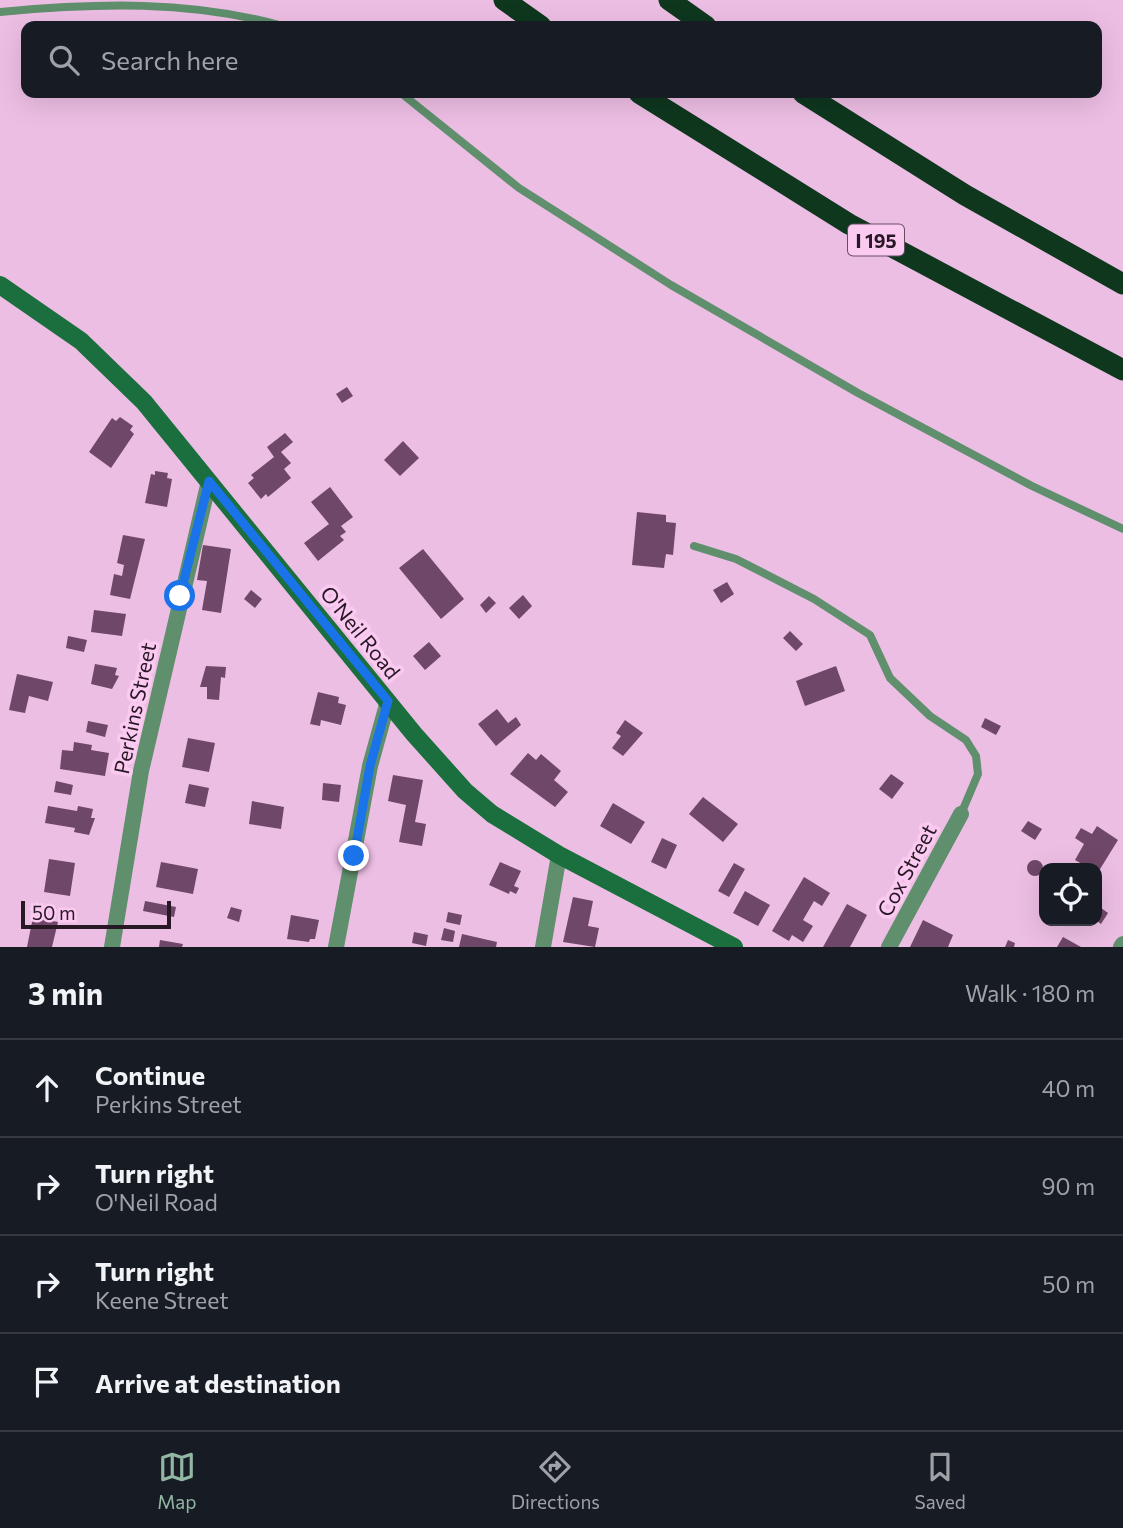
<!DOCTYPE html>
<html lang="en">
<head>
<meta charset="utf-8">
<style>
  :root { --surface:#171b24; --page:#20242c; --text:#f1f3f6; --muted:#9ea1a6; --line:#363941; --accent:#92b7a3 }
  body { margin:0; font-family:Commissioner,sans-serif; background:var(--page); color:var(--text) }
  .controls { position:absolute; right:21px; bottom:21px; display:grid; overflow:hidden; border-radius:14px; box-shadow:0 7px 28px #0002 }
  .controls button { width:63px; height:63px; display:grid; place-items:center; padding:0; border:0; border-bottom:2px solid var(--line); background:var(--surface); color:var(--text); font:35px sans-serif }
  .scale { position:absolute; left:21px; bottom:18px; width:150px; box-sizing:border-box; padding-left:7px; border:4px solid #281725; border-top:0; font-size:19px; line-height:24px; white-space:nowrap; color:#281725; -webkit-text-stroke:5px #facaf1; paint-order:stroke }
  .stop { position:absolute; width:21px; height:21px; margin:-16px; border:5px solid #1a73e8; border-radius:50%; background:#fff }
  .stop.end { background:#1a73e8; border-color:#fff; box-shadow:0 2px 7px #0008 }
  .list { margin:0; padding:0; list-style:none }
  h2 { display:flex; justify-content:space-between; align-items:center; height:91px; margin:0; padding:0 28px; font-size:30px }
  h2 small { font-size:23px; font-weight:400; color:var(--muted) }
  .list li { display:grid; grid-template-columns:46px 1fr auto; gap:21px; align-items:center; box-sizing:border-box; height:98px; padding:0 28px; border-top:2px solid var(--line) }
  .list b { display:block; font-size:26px; white-space:nowrap }
  .list p { margin:0; font-size:23px; white-space:nowrap; color:var(--muted) }
  .list em { font-size:23px; font-style:normal; color:var(--muted) }
  .icon { flex:none; width:38px; height:38px; fill:none; stroke:currentColor; stroke-width:2; stroke-linecap:round; stroke-linejoin:round }
  .map { position:relative; flex:none; width:1123px; height:947px; overflow:hidden }
  .search { position:absolute; background:var(--surface); box-shadow:0 7px 28px #0002; left:21px; right:21px; top:21px; height:77px; display:flex; align-items:center; gap:18px; box-sizing:border-box; padding:0 24px; border-radius:14px; color:var(--muted); font-size:26px }
  .sheet { height:483px; background:var(--surface) }
  nav { display:flex; justify-content:space-around; align-items:center; box-sizing:border-box; height:98px; border-top:2px solid var(--line); background:var(--surface); font-size:19px; color:var(--muted) }
  nav a { display:grid; justify-items:center; gap:4px }
  nav .on { color:var(--accent) }
  .map>svg:first-child { display:block }
  .building { fill:#6f4768 }
  .lines { fill:none; stroke-linecap:round; stroke-linejoin:round }
  .lane { stroke:#5f8f6c; stroke-width:8 }
  .street { stroke:#5f8f6c; stroke-width:16 }
  .secondary { stroke:#1b6e3d; stroke-width:18 }
  .highway { stroke:#0e371e; stroke-width:21 }
  .route { stroke:#1a73e8; stroke-width:9 }
  .labels { text-anchor:middle; dominant-baseline:central; stroke-width:7; stroke-linejoin:round; paint-order:stroke }
  .shield { fill:#facaf1; stroke:#674d62; stroke-width:2 }
  .shield-label { font-size:19px; font-weight:bold; fill:#281725 }
  .street-label { font-size:21px; fill:#281725; stroke:#facaf1 }
</style>
</head>
<body>
<div class="map">
<svg width="1123" height="947" viewBox="0 0 1123 947">
  <rect width="100%" height="100%" fill="#edbee4"/>
  <path class="building" d="M 347,387 L 353,396 L 342,403 L 336,394 Z
    M 120,417 L 133,426 L 130,430 L 134,434 L 111,468 L 89,452 L 112,418 L 116,421 Z
    M 285,433 L 293,442 L 281,452 L 291,463 L 284,469 L 291,478 L 268,497 L 266,494 L 261,499 L 248,483 L 254,478 L 251,475 L 274,457 L 267,447 Z
    M 403,441 L 419,458 L 400,476 L 384,460 Z
    M 155,471 L 168,473 L 167,478 L 172,479 L 167,507 L 145,503 L 151,474 L 155,475 Z
    M 330,487 L 353,517 L 341,526 L 346,532 L 340,536 L 344,540 L 318,561 L 304,543 L 329,524 L 311,502 Z
    M 637,512 L 666,515 L 666,522 L 676,523 L 673,555 L 666,554 L 664,568 L 632,565 Z
    M 123,535 L 145,539 L 130,599 L 110,595 L 114,574 L 122,576 L 124,565 L 117,563 Z
    M 203,545 L 231,549 L 221,613 L 202,610 L 207,581 L 197,580 Z
    M 423,549 L 464,599 L 441,619 L 399,568 Z
    M 727,582 L 734,594 L 721,603 L 713,590 Z
    M 251,590 L 262,599 L 255,608 L 244,599 Z
    M 523,595 L 532,606 L 519,619 L 509,608 Z
    M 489,596 L 496,603 L 486,613 L 480,605 Z
    M 94,610 L 126,614 L 122,636 L 91,632 Z
    M 790,631 L 803,644 L 796,651 L 783,638 Z
    M 68,636 L 87,640 L 84,652 L 66,648 Z
    M 429,642 L 441,656 L 425,670 L 413,656 Z
    M 95,664 L 117,668 L 115,675 L 119,676 L 112,689 L 91,684 Z
    M 206,666 L 226,667 L 225,678 L 221,677 L 219,700 L 207,699 L 207,687 L 200,687 Z
    M 836,666 L 845,691 L 805,706 L 796,681 Z
    M 17,674 L 53,682 L 48,701 L 29,696 L 25,713 L 9,710 Z
    M 318,692 L 339,697 L 338,703 L 346,705 L 341,725 L 321,720 L 320,726 L 310,724 Z
    M 497,709 L 508,723 L 516,717 L 521,725 L 496,746 L 478,724 Z
    M 985,718 L 1001,726 L 996,735 L 981,727 Z
    M 625,720 L 643,733 L 623,756 L 612,748 L 621,736 L 616,733 Z
    M 88,721 L 108,725 L 105,737 L 86,732 Z
    M 188,738 L 215,743 L 209,772 L 182,767 Z
    M 74,742 L 92,745 L 91,750 L 109,753 L 105,776 L 60,769 L 62,750 L 73,751 Z
    M 528,753 L 536,760 L 541,754 L 561,771 L 554,780 L 568,792 L 555,807 L 510,774 Z
    M 891,774 L 904,783 L 892,799 L 879,789 Z
    M 393,775 L 423,780 L 415,822 L 426,824 L 422,846 L 399,842 L 406,805 L 388,801 Z
    M 56,781 L 73,785 L 71,795 L 54,792 Z
    M 323,783 L 341,785 L 339,802 L 322,800 Z
    M 189,784 L 209,788 L 205,807 L 185,803 Z
    M 703,797 L 738,824 L 723,842 L 689,814 Z
    M 252,801 L 284,807 L 281,829 L 249,824 Z
    M 613,803 L 645,822 L 631,844 L 600,826 Z
    M 48,806 L 77,811 L 78,806 L 93,809 L 91,818 L 95,818 L 89,835 L 74,832 L 75,828 L 45,823 Z
    M 1028,821 L 1042,829 L 1035,840 L 1021,831 Z
    M 1097,826 L 1118,840 L 1097,874 L 1097,868 L 1089,868 L 1075,860 L 1084,844 L 1075,838 L 1081,828 L 1092,834 Z
    M 662,838 L 677,845 L 666,869 L 651,862 Z
    M 49,859 L 75,863 L 70,896 L 44,892 Z
    M1027 868a8 8 0 1 1 16 0a8 8 0 1 1-16 0Z
    M 161,862 L 198,869 L 193,894 L 156,887 Z
    M 500,862 L 521,871 L 514,886 L 519,888 L 516,894 L 510,891 L 509,894 L 489,885 Z
    M 734,863 L 745,869 L 729,897 L 718,891 Z
    M 804,877 L 830,893 L 822,906 L 814,901 L 803,920 L 813,926 L 803,942 L 792,935 L 789,941 L 772,931 Z
    M 745,891 L 770,905 L 758,926 L 733,913 Z
    M 573,897 L 593,901 L 588,926 L 599,928 L 595,947 L 563,942 Z
    M 145,901 L 176,907 L 174,917 L 143,911 Z
    M 847,904 L 867,915 L 850,947 L 823,947 Z
    M 1097,905 L 1108,913 L 1101,924 L 1097,921 Z
    M 231,907 L 242,910 L 239,922 L 227,918 Z
    M 448,912 L 462,915 L 460,925 L 446,922 Z
    M 291,915 L 319,920 L 315,939 L 310,939 L 309,942 L 287,939 Z
    M 33,917 L 58,922 L 52,947 L 27,947 Z
    M 923,920 L 953,935 L 948,947 L 910,947 Z
    M 444,928 L 455,931 L 453,942 L 441,940 Z
    M 414,932 L 428,935 L 426,946 L 412,943 Z
    M 462,934 L 497,942 L 496,947 L 459,947 Z
    M 1063,937 L 1081,947 L 1057,947 Z
    M 160,940 L 183,944 L 182,947 L 159,947 Z
    M 1008,940 L 1015,943 L 1014,947 L 1005,947 Z"/>
  <g class="lines">
    <path class="lane" d="M 0,12 C 97,3 190,0 283,26
      M 401,93 L 519,188 L 671,285 L 858,393 L 1032,486 L 1123,529
      M 694,546 L 736,559 L 814,599 L 870,635 L 890,678 L 930,716 L 966,740 L 976,756 L 978,774 L 961,814"/>
    <path class="street" d="M 112,947 L 141,771 L 209,481
      M 336,947 L 370,766 L 388,701
      M 543,947 L 559,855
      M 889,947 L 961,814
      M 1121,947 L 1123,944"/>
    <path class="secondary" d="M 0,285 L 81,341 L 144,402 L 414,734 L 465,791 L 492,814 L 559,855 L 734,947"/>
    <path class="highway" d="M 504,0 L 541,26
      M 669,0 L 706,26
      M 639,93 L 849,224 L 1123,370
      M 803,93 L 965,195 L 1123,284"/>
  </g>
  <g class="lines">
    <path class="route" d="M 180,596 L 209,481 L 388,701 L 370,766 L 354,856"/>
  </g>
  <g class="labels">
    <rect class="shield" x="848" y="224.5" width="56" height="31" rx="5"/>
    <g class="shield-label">
      <text x="876" y="240">I 195</text>
    </g>
    <g class="street-label">
      <text transform="translate(361 632) rotate(51)">O'Neil Road</text>
      <text transform="translate(134 708) rotate(-78)">Perkins Street</text>
      <text transform="translate(906 870) rotate(-62)">Cox Street</text>
    </g>
  </g>
</svg>
<div class="controls">
<button><svg class="icon" aria-label="locate" viewBox="0 0 24 24"><circle cx="12" cy="12" r="6"/><path d="M12 2v4M12 18v4M2 12h4M18 12h4"/></svg></button>
</div>
<div class="scale">50 m</div>
<div class="stop" style="left:180px;top:596px"></div>
<div class="stop end" style="left:354px;top:856px"></div>
<div class="search"><svg class="icon" aria-label="search" viewBox="0 0 24 24"><circle cx="10" cy="10" r="6"/><path d="M15 15l6 6"/></svg>Search here</div>
</div>
<section class="sheet">
<h2>3 min<small>Walk · 180 m</small></h2>
<ul class="list">
<li><svg class="icon" aria-label="ahead" viewBox="0 0 24 24"><path d="M12 20V5M6 11l6-6 6 6"/></svg><div><b>Continue</b><p>Perkins Street</p></div><em>40 m</em></li>
<li><svg class="icon" aria-label="right" viewBox="0 0 24 24"><path d="M7 20v-9h11M14 6l5 5-5 5"/></svg><div><b>Turn right</b><p>O'Neil Road</p></div><em>90 m</em></li>
<li><svg class="icon" aria-label="right" viewBox="0 0 24 24"><path d="M7 20v-9h11M14 6l5 5-5 5"/></svg><div><b>Turn right</b><p>Keene Street</p></div><em>50 m</em></li>
<li><svg class="icon" aria-label="arrive" viewBox="0 0 24 24"><path d="M6 21V4h12l-3 4 3 4H6"/></svg><div><b>Arrive at destination</b></div></li>
</ul>
</section>
<nav>
<a class="on"><svg class="icon" aria-label="map" viewBox="0 0 24 24"><path d="M3 6l6-2 6 2 6-2v14l-6 2-6-2-6 2zM9 4v14M15 6v14"/></svg>Map</a>
<a><svg class="icon" aria-label="directions" viewBox="0 0 24 24"><path d="M12 3l9 9-9 9-9-9zM9 14v-3h6M13 9l2 2-2 2"/></svg>Directions</a>
<a><svg class="icon" aria-label="saved" viewBox="0 0 24 24"><path d="M7 4h10v16l-5-4-5 4z"/></svg>Saved</a>
</nav>
</body>
</html>
